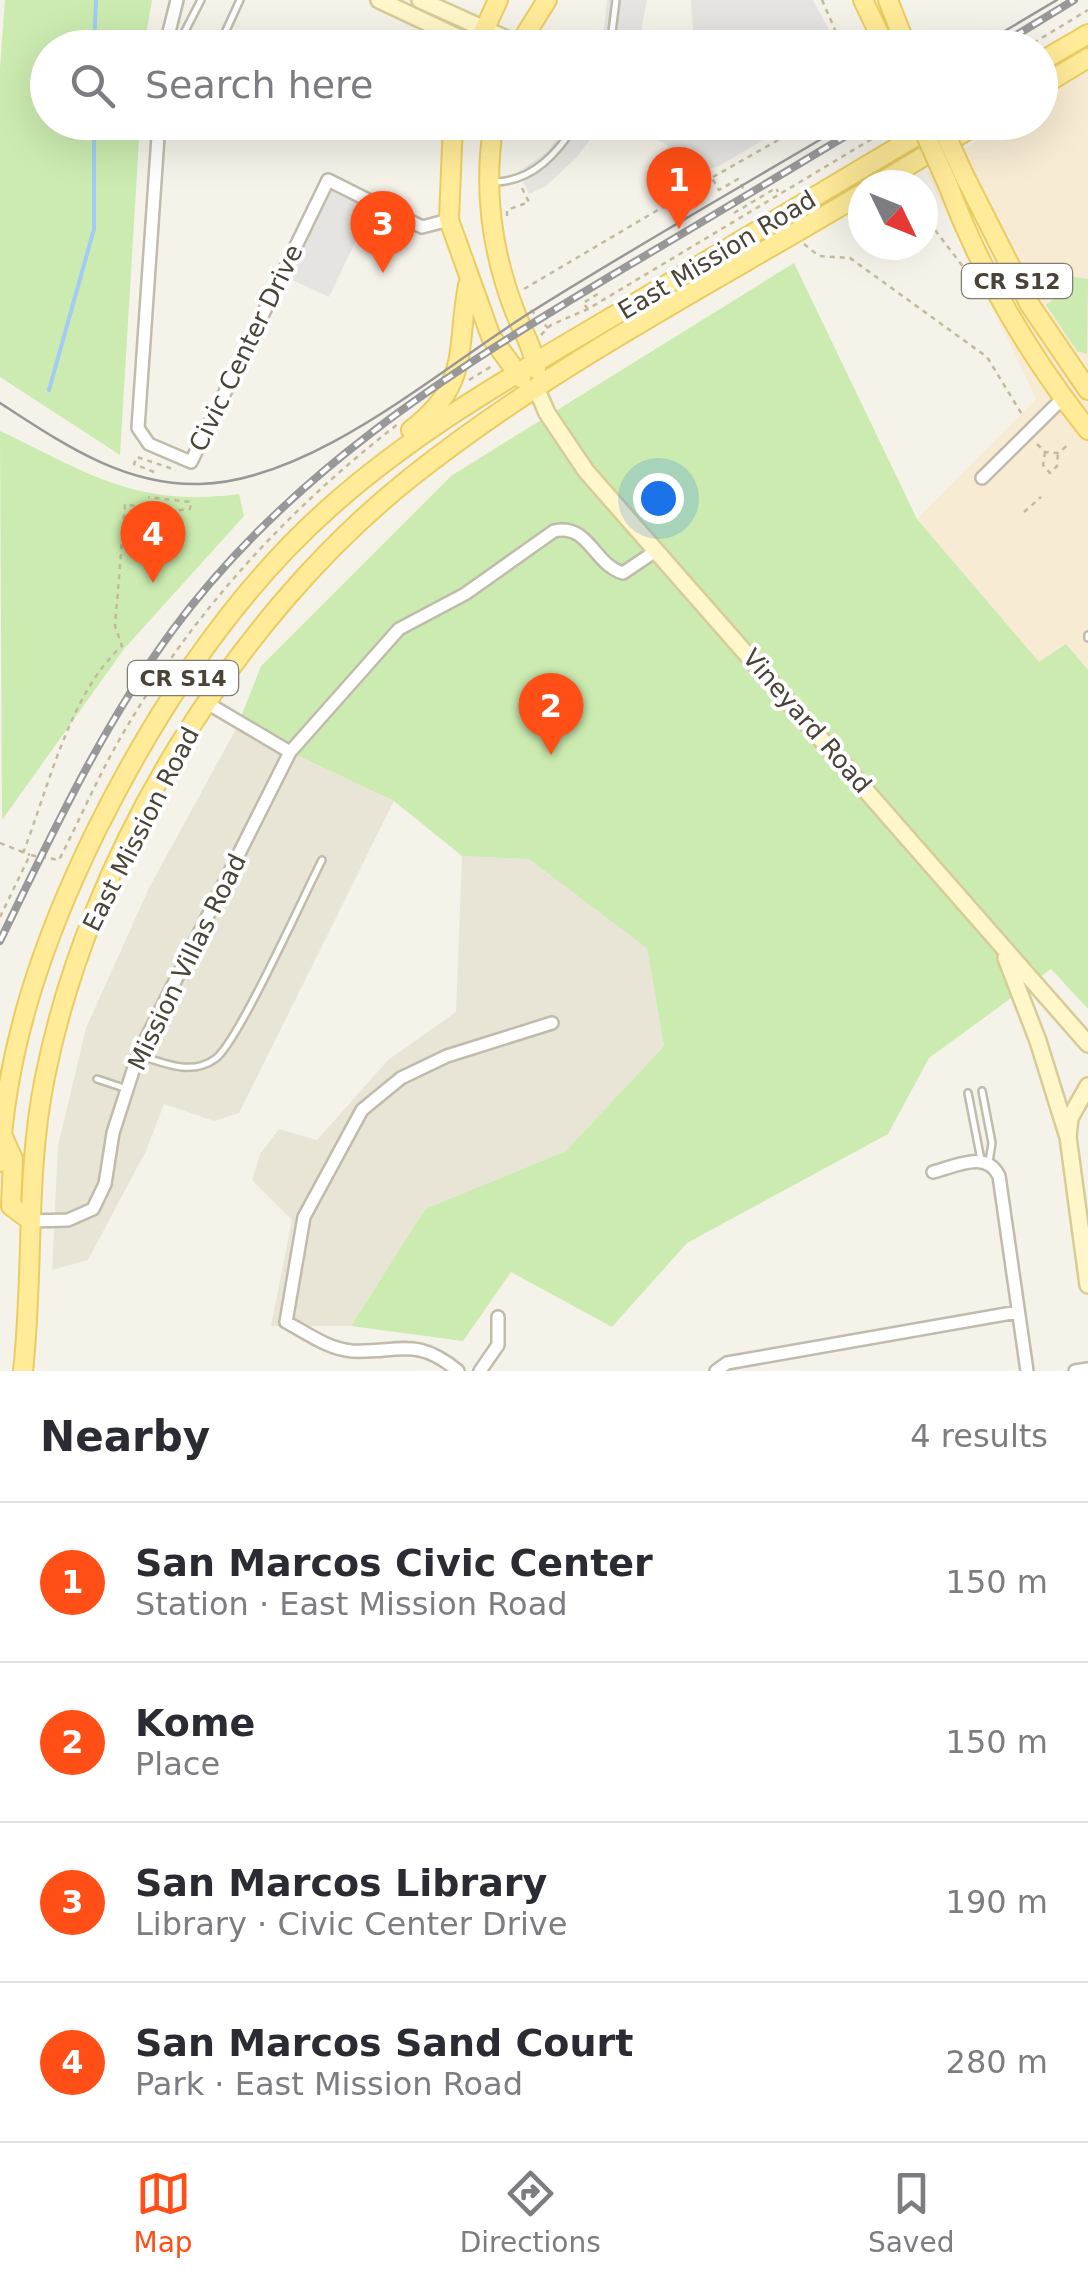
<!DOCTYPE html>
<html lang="en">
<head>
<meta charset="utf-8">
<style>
  :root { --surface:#fff; --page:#f7f7f7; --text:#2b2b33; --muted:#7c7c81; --line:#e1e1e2; --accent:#ff4e16 }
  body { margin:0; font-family:"DejaVu Sans",sans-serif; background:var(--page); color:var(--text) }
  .compass { position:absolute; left:848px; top:170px; width:90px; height:90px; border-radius:50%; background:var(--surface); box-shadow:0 10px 40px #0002; rotate:133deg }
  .you { position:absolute; left:658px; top:498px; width:35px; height:35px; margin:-25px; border:8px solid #fff; border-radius:50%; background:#1a73e8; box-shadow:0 0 0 15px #1a73e833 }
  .badge { display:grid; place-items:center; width:65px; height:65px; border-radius:50%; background:var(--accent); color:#fff; font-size:32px; font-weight:700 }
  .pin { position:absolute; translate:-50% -82px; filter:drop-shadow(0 2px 5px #0008) }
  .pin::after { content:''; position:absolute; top:52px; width:35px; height:30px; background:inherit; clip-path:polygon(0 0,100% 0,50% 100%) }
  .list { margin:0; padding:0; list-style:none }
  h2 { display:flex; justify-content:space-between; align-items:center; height:130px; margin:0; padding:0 40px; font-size:42px }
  h2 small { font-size:32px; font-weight:400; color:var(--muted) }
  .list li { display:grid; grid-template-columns:65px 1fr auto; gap:30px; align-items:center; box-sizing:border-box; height:160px; padding:0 40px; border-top:2px solid var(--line) }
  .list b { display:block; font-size:38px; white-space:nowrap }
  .list p { margin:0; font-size:32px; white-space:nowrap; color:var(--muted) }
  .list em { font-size:32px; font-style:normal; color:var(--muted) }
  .icon { flex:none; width:55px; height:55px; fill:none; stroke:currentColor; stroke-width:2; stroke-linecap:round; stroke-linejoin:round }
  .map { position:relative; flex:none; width:1088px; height:1371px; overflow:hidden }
  .search { position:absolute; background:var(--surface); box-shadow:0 10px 40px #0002; left:30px; right:30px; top:30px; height:110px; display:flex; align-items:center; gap:25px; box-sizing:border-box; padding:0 35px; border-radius:55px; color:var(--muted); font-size:38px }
  .sheet { height:770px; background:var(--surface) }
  nav { display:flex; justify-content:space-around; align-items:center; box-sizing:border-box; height:140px; border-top:2px solid var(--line); background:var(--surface); font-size:28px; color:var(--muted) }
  nav a { display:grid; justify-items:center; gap:5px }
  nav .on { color:var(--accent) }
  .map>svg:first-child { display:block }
  .residential { fill:#e9e5d6 }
  .commercial { fill:#f7ebd3 }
  .green { fill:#cbebb0 }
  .parking { fill:#e6e4e0 }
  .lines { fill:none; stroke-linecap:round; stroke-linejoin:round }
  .stream { stroke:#a3cbf4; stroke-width:4 }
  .lane-casing { stroke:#c1bbab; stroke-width:10 }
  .street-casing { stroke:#c1bbab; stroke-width:16 }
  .secondary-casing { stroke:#d7cc97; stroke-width:20 }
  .primary-casing { stroke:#eacd62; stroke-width:22 }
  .path { stroke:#c4b99b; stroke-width:2.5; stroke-dasharray:5 5; stroke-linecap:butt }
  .lane { stroke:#fff; stroke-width:5 }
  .street { stroke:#fff; stroke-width:11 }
  .secondary { stroke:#fff7c9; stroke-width:15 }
  .primary { stroke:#ffeb98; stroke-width:18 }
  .tram { stroke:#989898; stroke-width:2.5 }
  .rail-casing { stroke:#989898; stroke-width:8 }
  .rail { stroke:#fff; stroke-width:4; stroke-dasharray:11; stroke-linecap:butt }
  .primary-bridge-casing { stroke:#eacd62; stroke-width:22; stroke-linecap:butt }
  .primary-bridge { stroke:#ffeb98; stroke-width:18 }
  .labels { text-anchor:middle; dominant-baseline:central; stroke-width:8; stroke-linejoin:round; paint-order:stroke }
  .shield { fill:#fff; stroke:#807c73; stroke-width:2.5 }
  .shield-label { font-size:22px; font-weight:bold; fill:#494437 }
  .street-label { font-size:25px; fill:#494437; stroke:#fff }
</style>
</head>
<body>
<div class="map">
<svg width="1088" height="1371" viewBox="0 0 1088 1371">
  <rect width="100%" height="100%" fill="#f5f2e9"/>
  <path class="residential" d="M 237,727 L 394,801 L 239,1113 L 214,1121 L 164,1104 L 146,1151 L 88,1260 L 52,1270 L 58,1146 L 86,1028 L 149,888 Z
    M 462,856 L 529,859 L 647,947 L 664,1046 L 566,1151 L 425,1209 L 351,1326 L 271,1326 L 292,1220 L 252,1180 L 260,1154 L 279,1129 L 317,1140 L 388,1060 L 456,1012 Z"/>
  <path class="commercial" d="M 1088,69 L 1088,670 L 1066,645 L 1039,663 L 917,519 L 1036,399 L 927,173 L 1005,123 L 1040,122 L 1041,99 Z"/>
  <path class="green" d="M 5,0 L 152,0 L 144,47 L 48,48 L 48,122 L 140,123 L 120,455 L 0,377 L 0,68 Z
    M 794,263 L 917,519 L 1039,662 L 1066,644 L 1088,670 L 1088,1009 L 1051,969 L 929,1058 L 888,1134 L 687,1243 L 612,1327 L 511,1272 L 463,1341 L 351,1326 L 425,1209 L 566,1151 L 664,1046 L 647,948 L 529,859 L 462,856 L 394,801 L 237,727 L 261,666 L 451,476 Z
    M 1062,275 L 1088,279 L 1087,354 L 1077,351 L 1046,305 L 1061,293 Z
    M 0,431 C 88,473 137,508 239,494 L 244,516 L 124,649 L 2,820 Z"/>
  <path class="parking" d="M 607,0 L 647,0 L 638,47 L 602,48 Z
    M 691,0 L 813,0 L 838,47 L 694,47 Z
    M 570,123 L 603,123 L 576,158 L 546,186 L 529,194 L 518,172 L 546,153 Z
    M 620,123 L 792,123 L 719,166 L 701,171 L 678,161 L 666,144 Z
    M 328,189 L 371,209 L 329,297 L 286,277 Z"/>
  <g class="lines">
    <path class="stream" d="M 94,48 L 96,0
      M 49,390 L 94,229 L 94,122"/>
    <defs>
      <path id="lane" d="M 182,48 L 183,35 L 201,0
        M 218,48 L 240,0
        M 610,48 L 616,0
        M 672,122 L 687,130
        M 495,182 C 533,181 558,153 577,122
        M 1088,635 L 1088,638
        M 141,1056 C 165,1063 191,1076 215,1059 C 238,1043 304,895 322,860
        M 97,1079 L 124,1088
        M 982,1091 L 992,1143 L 989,1162
        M 968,1093 L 981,1160"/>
      <path id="street" d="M 165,48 L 177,0
        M 159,122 L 138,428 L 149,444 L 191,462 L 328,180 L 422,227 L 449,220
        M 982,478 L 1063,398
        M 290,752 L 399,629 L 465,594 L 554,531 C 589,523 593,564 623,573 L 657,550
        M 933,1172 C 957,1166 986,1150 999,1176 L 1027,1371
        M 31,1221 L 68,1220 L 93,1209 L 105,1184 L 113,1133 L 138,1055 L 290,752 L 207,703
        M 458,1371 C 416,1336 399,1353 352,1351 C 328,1349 307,1333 286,1322 L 304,1217 L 362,1110 L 401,1078 L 447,1056 L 552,1023
        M 480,1371 L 498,1345 L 498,1317
        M 716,1371 L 727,1363 L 1018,1312
        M 1075,1371 L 1088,1369"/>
      <path id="secondary" d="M 379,0 L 481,48
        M 420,0 L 527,48
        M 537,390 L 547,413 L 586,471 L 1088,1044
        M 1006,958 L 1038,1041 L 1067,1134
        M 1088,1086 L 1070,1118 L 1068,1137 L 1088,1285"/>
      <path id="primary" d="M 863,0 L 886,48
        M 888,0 L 907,48
        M 476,48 L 498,0
        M 517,48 L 547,0
        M 1040,62 L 1088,34
        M 1040,87 L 1088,58
        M 453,122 L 449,220 L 491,337 L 521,378
        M 494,122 C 483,187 491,250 515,312 C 523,332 533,347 536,369
        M 964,175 L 1030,305 L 1088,390
        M 876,185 L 981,122
        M 948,185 C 982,276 1028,354 1088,430
        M 411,430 C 471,384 456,349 468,285
        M 4,1139 L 13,1159 L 11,1206 L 31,1221
        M 0,1162 C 6,1045 45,935 96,831 C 155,712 229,597 329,508 C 416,430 517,373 617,314 C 723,251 829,189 935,125
        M 23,1371 C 34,1273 25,1174 45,1077 C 89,856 233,619 410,478 C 549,367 711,284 863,193"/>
    </defs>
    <use href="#lane" class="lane-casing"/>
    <use href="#street" class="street-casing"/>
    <use href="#secondary" class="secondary-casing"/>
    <use href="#primary" class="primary-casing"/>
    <path class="path" d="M 822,0 L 843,48
      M 1025,48 L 1088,10
      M 713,177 L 810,122
      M 734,213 L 776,188 L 778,192
      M 923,214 L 973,280
      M 507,216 L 507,210 L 529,202 L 521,186
      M 804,244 L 819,256 L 850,258 L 987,357 L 1023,416
      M 524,289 L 712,178 L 719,190 L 738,179 L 751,202
      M 588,309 L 583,303 L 601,292
      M 531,310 L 549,329
      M 541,335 L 551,325 L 588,309 L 900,122
      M 469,380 L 492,366
      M 1037,444 L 1045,452 L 1058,453 L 1069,444
      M 1045,452 L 1043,465 L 1050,473 L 1057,466 L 1058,453
      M 154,472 L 134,464 L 137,457 L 176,470
      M 1024,512 L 1041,497
      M 0,843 L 30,855
      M 23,853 C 48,789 70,692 122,646 L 115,626 L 125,504 L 165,512 L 190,509 L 191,502 L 148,497
      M 0,917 L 30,855 L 59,860 C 81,817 100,772 125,730 C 195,610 288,509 398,424"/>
    <use href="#lane" class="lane"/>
    <use href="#street" class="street"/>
    <use href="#secondary" class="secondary"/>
    <use href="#primary" class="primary"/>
    <path class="tram" d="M 976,48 L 1057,0
      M 0,403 C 62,443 123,486 200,484 C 313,481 437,371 531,312 C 636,246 744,185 850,122"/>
    <defs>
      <path id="rail" d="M 995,48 L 1074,0
        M 0,941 C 52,834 101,728 172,631 C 287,475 445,375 609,277 C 696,226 782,174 869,122"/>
    </defs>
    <use href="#rail" class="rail-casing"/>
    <use href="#rail" class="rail"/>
    <defs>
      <path id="primary-bridge" d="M 920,122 L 948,185
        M 940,122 L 964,175"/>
    </defs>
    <use href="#primary-bridge" class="primary-bridge-casing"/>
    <use href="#primary-bridge" class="primary-bridge"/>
  </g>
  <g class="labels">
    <g class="shield">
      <rect x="962" y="264" width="110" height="34" rx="8"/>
      <rect x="128" y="661" width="110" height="34" rx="8"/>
    </g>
    <g class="shield-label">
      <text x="1017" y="281">CR S12</text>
      <text x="183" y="678">CR S14</text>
    </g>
    <g class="street-label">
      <text transform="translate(717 255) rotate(-31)">East Mission Road</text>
      <text transform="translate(246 348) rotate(-64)">Civic Center Drive</text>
      <text transform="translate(807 721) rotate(49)">Vineyard Road</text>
      <text transform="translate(141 829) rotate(-63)">East Mission Road</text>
      <text transform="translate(187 962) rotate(-64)">Mission Villas Road</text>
    </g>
  </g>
</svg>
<svg class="compass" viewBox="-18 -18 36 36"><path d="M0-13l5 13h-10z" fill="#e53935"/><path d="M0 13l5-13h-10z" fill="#7c7c81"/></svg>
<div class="you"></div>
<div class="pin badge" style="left:679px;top:229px">1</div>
<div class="pin badge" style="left:551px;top:755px">2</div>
<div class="pin badge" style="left:383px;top:273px">3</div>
<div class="pin badge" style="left:153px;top:583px">4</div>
<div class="search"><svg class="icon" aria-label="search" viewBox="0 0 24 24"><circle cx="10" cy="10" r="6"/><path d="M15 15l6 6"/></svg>Search here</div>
</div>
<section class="sheet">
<h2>Nearby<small>4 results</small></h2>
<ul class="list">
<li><span class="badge">1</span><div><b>San Marcos Civic Center</b><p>Station · East Mission Road</p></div><em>150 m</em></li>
<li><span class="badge">2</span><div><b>Kome</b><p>Place</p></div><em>150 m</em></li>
<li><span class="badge">3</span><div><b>San Marcos Library</b><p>Library · Civic Center Drive</p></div><em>190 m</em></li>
<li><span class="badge">4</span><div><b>San Marcos Sand Court</b><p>Park · East Mission Road</p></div><em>280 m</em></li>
</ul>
</section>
<nav>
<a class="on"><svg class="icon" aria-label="map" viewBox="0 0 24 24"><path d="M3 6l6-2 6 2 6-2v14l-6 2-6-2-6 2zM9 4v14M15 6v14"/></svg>Map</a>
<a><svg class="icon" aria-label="directions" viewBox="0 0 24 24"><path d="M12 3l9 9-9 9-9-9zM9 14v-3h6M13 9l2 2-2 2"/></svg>Directions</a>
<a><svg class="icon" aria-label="saved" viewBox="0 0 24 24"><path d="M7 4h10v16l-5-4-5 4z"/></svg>Saved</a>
</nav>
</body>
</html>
